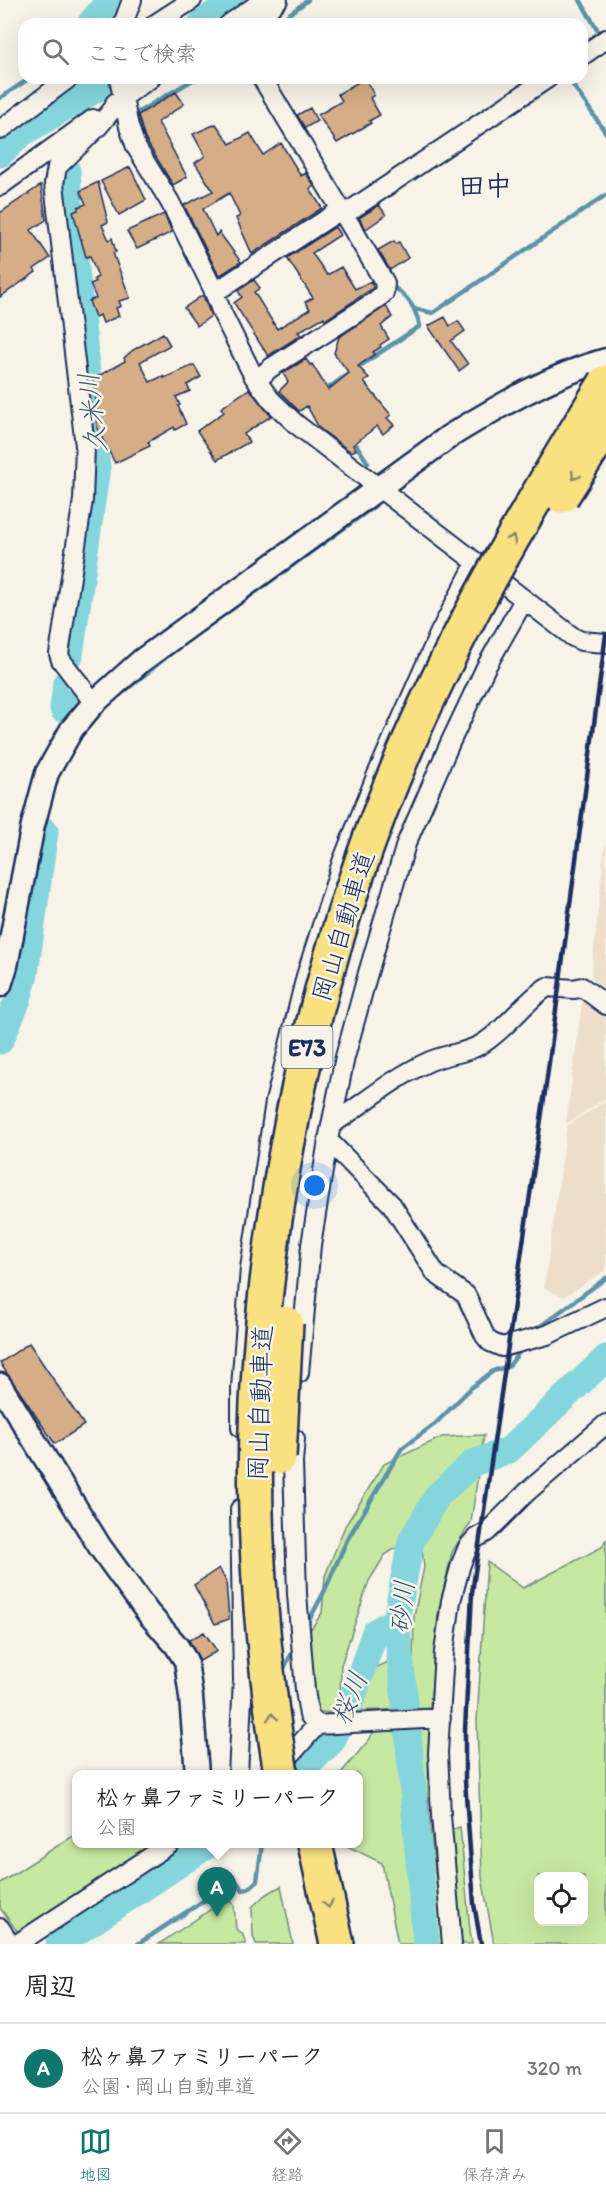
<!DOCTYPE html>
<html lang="ja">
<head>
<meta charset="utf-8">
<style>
  :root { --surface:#fff; --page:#f2f2f2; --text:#222; --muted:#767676; --line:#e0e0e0; --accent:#0f766e }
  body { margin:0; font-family:Itim,"Klee One",sans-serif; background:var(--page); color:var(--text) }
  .controls { position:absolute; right:18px; bottom:18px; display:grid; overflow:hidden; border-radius:12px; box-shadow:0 6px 24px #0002 }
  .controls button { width:54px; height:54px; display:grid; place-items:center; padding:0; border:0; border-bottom:2px solid var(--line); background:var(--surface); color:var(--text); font:30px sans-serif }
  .you { position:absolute; left:315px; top:1186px; width:21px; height:21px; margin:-15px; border:4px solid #fff; border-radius:50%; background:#1a73e8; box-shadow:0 0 0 9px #1a73e833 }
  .badge { display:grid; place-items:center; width:39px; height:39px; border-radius:50%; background:var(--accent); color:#fff; font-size:20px; font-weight:700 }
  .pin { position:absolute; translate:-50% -50px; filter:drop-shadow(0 2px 3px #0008) }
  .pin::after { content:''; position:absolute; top:32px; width:21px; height:18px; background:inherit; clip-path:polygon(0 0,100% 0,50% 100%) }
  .popup { position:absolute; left:72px; top:1770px; width:291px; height:78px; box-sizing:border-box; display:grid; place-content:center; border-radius:12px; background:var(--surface); filter:drop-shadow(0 2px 4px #0005); font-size:20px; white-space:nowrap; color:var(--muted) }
  .popup b { font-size:22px; color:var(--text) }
  .popup::after { content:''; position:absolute; left:50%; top:100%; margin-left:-12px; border:12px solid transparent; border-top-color:var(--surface) }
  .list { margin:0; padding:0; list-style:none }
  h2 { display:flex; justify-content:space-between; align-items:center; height:78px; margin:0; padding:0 24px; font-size:26px }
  h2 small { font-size:20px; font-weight:400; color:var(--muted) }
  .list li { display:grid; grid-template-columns:39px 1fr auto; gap:18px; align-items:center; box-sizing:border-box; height:90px; padding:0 24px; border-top:2px solid var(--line) }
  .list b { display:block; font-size:22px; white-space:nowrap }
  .list p { margin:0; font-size:20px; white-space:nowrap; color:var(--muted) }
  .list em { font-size:20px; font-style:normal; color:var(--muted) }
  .icon { flex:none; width:33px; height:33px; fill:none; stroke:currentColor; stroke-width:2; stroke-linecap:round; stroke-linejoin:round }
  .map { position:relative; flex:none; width:606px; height:1944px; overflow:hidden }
  .search { position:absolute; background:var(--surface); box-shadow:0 6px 24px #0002; left:18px; right:18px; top:18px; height:66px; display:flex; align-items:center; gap:15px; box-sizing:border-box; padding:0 21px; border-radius:18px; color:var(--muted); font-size:22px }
  .sheet { height:168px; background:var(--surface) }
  nav { display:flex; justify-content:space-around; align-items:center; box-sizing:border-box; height:84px; border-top:2px solid var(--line); background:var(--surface); font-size:16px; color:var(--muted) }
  nav a { display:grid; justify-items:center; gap:3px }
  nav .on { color:var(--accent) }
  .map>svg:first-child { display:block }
  .built { fill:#eddecb }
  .green { fill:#c7e8a1; stroke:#718c80; stroke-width:1.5; fill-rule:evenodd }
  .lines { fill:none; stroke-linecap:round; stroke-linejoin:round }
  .stream { stroke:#5b93aa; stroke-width:4.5 }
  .river { stroke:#85d6dc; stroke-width:27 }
  .building { fill:#d5ad86; stroke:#1b2f5e; stroke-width:1.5 }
  .minor-casing { stroke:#1b2f5e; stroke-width:22 }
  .tertiary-casing { stroke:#1b2f5e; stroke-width:27 }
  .motorway-casing { stroke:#1b2f5e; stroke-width:38 }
  .minor { stroke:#f7f3e8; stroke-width:18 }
  .tertiary { stroke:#f7f3e8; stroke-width:22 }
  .motorway { stroke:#f9e181; stroke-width:33 }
  .rail { stroke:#1b2f5e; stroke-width:4.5 }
  .motorway-bridge-casing { stroke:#1b2f5e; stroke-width:38; stroke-linecap:butt }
  .motorway-bridge { stroke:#f9e181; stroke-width:33 }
  .oneway { stroke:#8a8870 }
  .labels { text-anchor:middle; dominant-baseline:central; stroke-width:5; stroke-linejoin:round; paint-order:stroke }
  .shield { fill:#f7f3e8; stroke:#5d6a87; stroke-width:1.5 }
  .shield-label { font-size:24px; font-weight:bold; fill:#1b2f5e }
  .street-label { font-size:26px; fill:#1b2f5e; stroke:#f7f3e8 }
  .neighbourhood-label { font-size:27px; font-weight:bold; fill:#1b2f5e; stroke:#f7f3e8 }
  .water-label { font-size:27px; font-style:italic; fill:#36597e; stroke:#f7f3e8 }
</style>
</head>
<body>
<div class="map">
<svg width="606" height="1944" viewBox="0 0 606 1944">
  <rect width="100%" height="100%" fill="#f7f3e8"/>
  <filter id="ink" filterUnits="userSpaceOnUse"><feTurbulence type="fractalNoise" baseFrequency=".0167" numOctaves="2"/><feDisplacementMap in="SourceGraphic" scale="12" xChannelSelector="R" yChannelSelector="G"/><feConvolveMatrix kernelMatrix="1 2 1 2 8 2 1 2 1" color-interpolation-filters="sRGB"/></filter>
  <g filter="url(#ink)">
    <path class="built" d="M 605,845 L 606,845 L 606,990 L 591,978 Z
      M 583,996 L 606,1013 L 606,1098 L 566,1124 Z
      M 606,1101 L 606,1270 L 564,1297 L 544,1288 L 567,1126 Z"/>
    <path class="green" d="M 484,1435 L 471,1522 L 452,1552 L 438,1613 L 430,1708 L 356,1711 L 373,1669 L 390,1661 L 413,1661 L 414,1616 L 424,1567 L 421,1539 L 402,1544 L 385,1555 L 369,1581 L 341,1665 L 340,1698 L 329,1713 L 315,1711 L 306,1636 L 322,1613 L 325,1576 L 345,1526 L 384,1464 L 442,1437 Z
      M 606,1539 L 606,1944 L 494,1944 L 482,1877 L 477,1720 L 487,1562 L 523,1588 L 602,1547 ZM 538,1876 L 584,1876 L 584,1922 L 538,1922 Z
      M 429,1728 L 428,1807 L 443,1944 L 398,1944 L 382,1863 L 343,1844 L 358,1844 L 358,1774 L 340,1774 L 369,1740 L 375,1729 Z
      M 460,1827 L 470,1930 L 472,1944 L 460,1944 L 450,1830 Z
      M 76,1834 L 76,1844 L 158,1844 L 20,1935 L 0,1908 L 0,1883 Z
      M 281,1886 L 293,1944 L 256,1944 L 253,1936 L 252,1907 L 265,1895 Z
      M 228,1898 L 234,1905 L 236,1929 L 242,1933 L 246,1944 L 159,1944 Z"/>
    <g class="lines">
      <path class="stream" d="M 580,0 L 601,36
        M 276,24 L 308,0
        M 568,78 L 606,133
        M 0,98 L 30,78
        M 132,116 L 196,78
        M 67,175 L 70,163
        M 416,309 L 433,313 L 606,195
        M 355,369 L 420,326 C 415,308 410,299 395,288
        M 324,391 L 348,374
        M 353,440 L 368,463
        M 120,695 L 175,650 L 375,506
        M 535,1330 L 606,1278
        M 307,1624 L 324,1592 L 347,1540 L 402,1448 L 435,1424 L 471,1388 L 493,1371 L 509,1366 L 523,1347
        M 282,1672 L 293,1651
        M 138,1944 L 235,1880 L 243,1890 L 248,1889 L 257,1881 L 262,1844"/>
      <path class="river" d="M 90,24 L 110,0
        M 201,24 L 233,0
        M 0,154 L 21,134 L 115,78
        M 67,170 L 69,203 L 97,467 L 70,655
        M 63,709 L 66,683
        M 0,1041 L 17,1002 L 25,974 L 45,831
        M 298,1774 L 332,1741 L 353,1696 L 375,1632 L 396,1620
        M 59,1944 L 209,1844
        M 426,1944 L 407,1721 L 396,1620 L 411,1541 L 438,1495 L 473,1463 L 509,1450 L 606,1358"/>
    </g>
    <path class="building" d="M 365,78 L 374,95 L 370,98 L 380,115 L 369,121 L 371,123 L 337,143 L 318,115 L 342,101 L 338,94 Z
      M 176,92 L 184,104 L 158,122 L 187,177 L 173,185 L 145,139 L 138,115 Z
      M 310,108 L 317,121 L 305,128 L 297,115 Z
      M 216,124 L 230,144 L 250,133 L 263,155 L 281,143 L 301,176 L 306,173 L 314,186 L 310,189 L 322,208 L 252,254 L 236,218 L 240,216 L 229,193 L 203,209 L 216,236 L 219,232 L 241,262 L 219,276 L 184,205 L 213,191 L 195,163 L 205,156 L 193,134 Z
      M 130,167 L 146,200 L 119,215 L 101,181 Z
      M 98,182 L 108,222 L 102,225 L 109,240 L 112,238 L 116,252 L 113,253 L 130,298 L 119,301 L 121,306 L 116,308 L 119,316 L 103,323 L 100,315 L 95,317 L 89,301 L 96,298 L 90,284 L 95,282 L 94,279 L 98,277 L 90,256 L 86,257 L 73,212 L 78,210 L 78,207 L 86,204 L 80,191 Z
      M 41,185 L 46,220 L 31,230 L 50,258 L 34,269 L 36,272 L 0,297 L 0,213 Z
      M 379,205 L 386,215 L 366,229 L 359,218 Z
      M 164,214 L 172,232 L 137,249 L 127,231 Z
      M 335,227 L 340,235 L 312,253 L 327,275 L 341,267 L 355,289 L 371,281 L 373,288 L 325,320 L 324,317 L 298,332 L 301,335 L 268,356 L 234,303 L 242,297 L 238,291 L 254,280 L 260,288 L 254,292 L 277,329 L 310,309 L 305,302 L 313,298 L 287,258 Z
      M 394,241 L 396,244 L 399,242 L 408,258 L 390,270 L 378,250 Z
      M 203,295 L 211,316 L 197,326 L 184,308 Z
      M 386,306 L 392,317 L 381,326 L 389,339 L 380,345 L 381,347 L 373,352 L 375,354 L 358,366 L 369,378 L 364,382 L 391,415 L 387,418 L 394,425 L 383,434 L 377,426 L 353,445 L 356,450 L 351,452 L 319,428 L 307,406 L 299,411 L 279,391 L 288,382 L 283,373 L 306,359 L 310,365 L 312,364 L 328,390 L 349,373 L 334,353 L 339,337 Z
      M 445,317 L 450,326 L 458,321 L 465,331 L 451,341 L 468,364 L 459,371 L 428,326 Z
      M 163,333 L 170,345 L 140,362 L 150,382 L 163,376 L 164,378 L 194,365 L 201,377 L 187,385 L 190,391 L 176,397 L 180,405 L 178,406 L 186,424 L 175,430 L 174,427 L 148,442 L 150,446 L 115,463 L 97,428 L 96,413 L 98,413 L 93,379 L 125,361 L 124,358 L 133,350 Z
      M 249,389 L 271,416 L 244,434 L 249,442 L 217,460 L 197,431 L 224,412 L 221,408 Z
      M 29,1343 L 84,1425 L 55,1444 L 0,1363 Z
      M 219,1568 L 226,1581 L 229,1619 L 215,1624 L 194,1585 Z
      M 204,1632 L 217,1651 L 200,1661 L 189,1640 Z"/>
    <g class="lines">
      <defs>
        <path id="minor" d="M 123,24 L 132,0
          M 155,24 L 192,0
          M 229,24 L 264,0
          M 254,24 L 278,0
          M 582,56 L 606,39
          M 119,78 L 129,127 L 136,147 L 170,202 L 213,289 L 222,313 L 254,377 L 271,400 L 296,424 L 573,637 L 581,641 L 606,643
          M 115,103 L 151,78
          M 0,130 L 69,78
          M 0,186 L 93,119
          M 345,214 L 548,78
          M 214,293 L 342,209
          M 258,383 L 262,376 L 269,369 L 375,301 L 384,293 L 385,283 L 262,78
          M 94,703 L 61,660 L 59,654 L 83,500 L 85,446 L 54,184 L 57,167 L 98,127 L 122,98
          M 331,1125 C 363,1104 393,1078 428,1062 C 447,1053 468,1054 485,1042 C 508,1027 524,1002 547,987 L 574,989 L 582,987 L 606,1005
          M 328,1140 L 392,1205 L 436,1274 L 466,1295 L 485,1336 L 490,1342 L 502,1347 L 547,1335 L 606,1307
          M 299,1373 L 311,1245 L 328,1140 L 345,1057 L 368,973 L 406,844 L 450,743 L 486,667 L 524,600
          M 241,1428 L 241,1388 L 250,1268 L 275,1102 L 306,976 L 342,862 L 375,779 L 440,632 L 476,563
          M 295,1439 L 293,1462 L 297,1594 L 305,1690 L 309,1715 L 317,1725
          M 278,1769 L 317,1725 L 441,1718
          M 238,1774 L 243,1680 L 240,1509
          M 0,1928 L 10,1944
          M 17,1944 L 170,1844
          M 452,1944 L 441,1815 L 438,1753 L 444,1652 L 451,1601 L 461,1564 L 468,1547 L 476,1538 L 487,1532 L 527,1492 L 606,1424"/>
        <path id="tertiary" d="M 0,985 L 6,966 L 33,825 L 47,773 L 72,729 L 94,703 L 141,661 L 450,436 C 499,406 551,375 606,360
          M 0,1385 L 100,1547 L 148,1613 L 176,1645 L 186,1661 L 191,1697 L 197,1774"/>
        <path id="motorway" d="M 315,1844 L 337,1944"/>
      </defs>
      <use href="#minor" class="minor-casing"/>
      <use href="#tertiary" class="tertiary-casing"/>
      <use href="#motorway" class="motorway-casing"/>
      <use href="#minor" class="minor"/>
      <use href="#tertiary" class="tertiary"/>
      <use href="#motorway" class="motorway"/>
      <path class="rail" d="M 481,1944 L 474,1904 L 465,1781 L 465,1730 L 472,1593 L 546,1085 L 606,634"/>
      <defs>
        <path id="motorway-bridge" d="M 562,496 L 606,427
          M 279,1457 L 286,1323
          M 281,1774 C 261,1647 250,1515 258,1385 C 272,1163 321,940 411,737 C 466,613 535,497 606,382"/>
      </defs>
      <use href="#motorway-bridge" class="motorway-bridge-casing"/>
      <use href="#motorway-bridge" class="motorway-bridge"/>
    </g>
    <defs><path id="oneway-chevron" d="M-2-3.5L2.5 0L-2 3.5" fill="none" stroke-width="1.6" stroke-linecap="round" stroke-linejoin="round" transform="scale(1.5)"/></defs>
    <g class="oneway">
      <use href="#oneway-chevron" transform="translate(575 476) rotate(122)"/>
      <use href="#oneway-chevron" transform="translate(512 539) rotate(-61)"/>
      <use href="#oneway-chevron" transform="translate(272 1717) rotate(-96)"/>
      <use href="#oneway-chevron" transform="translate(328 1904) rotate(78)"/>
    </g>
  </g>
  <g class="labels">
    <rect class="shield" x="281.5" y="1026" width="51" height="42" rx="4.5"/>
    <g class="shield-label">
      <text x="307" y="1047">E73</text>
    </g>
    <g class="street-label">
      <text transform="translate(343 926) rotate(-73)">岡山自動車道</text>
      <text transform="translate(260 1403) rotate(-88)">岡山自動車道</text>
    </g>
    <g class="neighbourhood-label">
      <text x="485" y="185">田中</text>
    </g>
    <g class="water-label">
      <text transform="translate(92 413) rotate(-96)">久米川</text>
      <text transform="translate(402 1607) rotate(-85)">砂川</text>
      <text transform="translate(349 1698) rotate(-68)">桜川</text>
    </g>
  </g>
</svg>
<div class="controls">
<button><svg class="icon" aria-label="locate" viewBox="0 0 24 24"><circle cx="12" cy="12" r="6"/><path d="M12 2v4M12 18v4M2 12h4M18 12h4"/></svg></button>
</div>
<div class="you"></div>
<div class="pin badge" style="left:217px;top:1917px">A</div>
<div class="popup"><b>松ヶ鼻ファミリーパーク</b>公園</div>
<div class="search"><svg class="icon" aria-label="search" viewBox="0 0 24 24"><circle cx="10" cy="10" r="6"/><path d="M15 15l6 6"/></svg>ここで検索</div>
</div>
<section class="sheet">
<h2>周辺<small></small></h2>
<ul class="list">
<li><span class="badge">A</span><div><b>松ヶ鼻ファミリーパーク</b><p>公園 · 岡山自動車道</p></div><em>320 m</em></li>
</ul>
</section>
<nav>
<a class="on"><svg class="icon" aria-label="map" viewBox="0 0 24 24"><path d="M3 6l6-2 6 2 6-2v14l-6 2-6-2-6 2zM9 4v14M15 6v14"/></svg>地図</a>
<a><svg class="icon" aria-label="directions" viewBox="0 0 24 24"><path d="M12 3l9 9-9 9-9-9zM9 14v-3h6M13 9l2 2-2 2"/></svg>経路</a>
<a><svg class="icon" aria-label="saved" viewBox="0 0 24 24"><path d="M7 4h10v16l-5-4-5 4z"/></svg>保存済み</a>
</nav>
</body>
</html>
